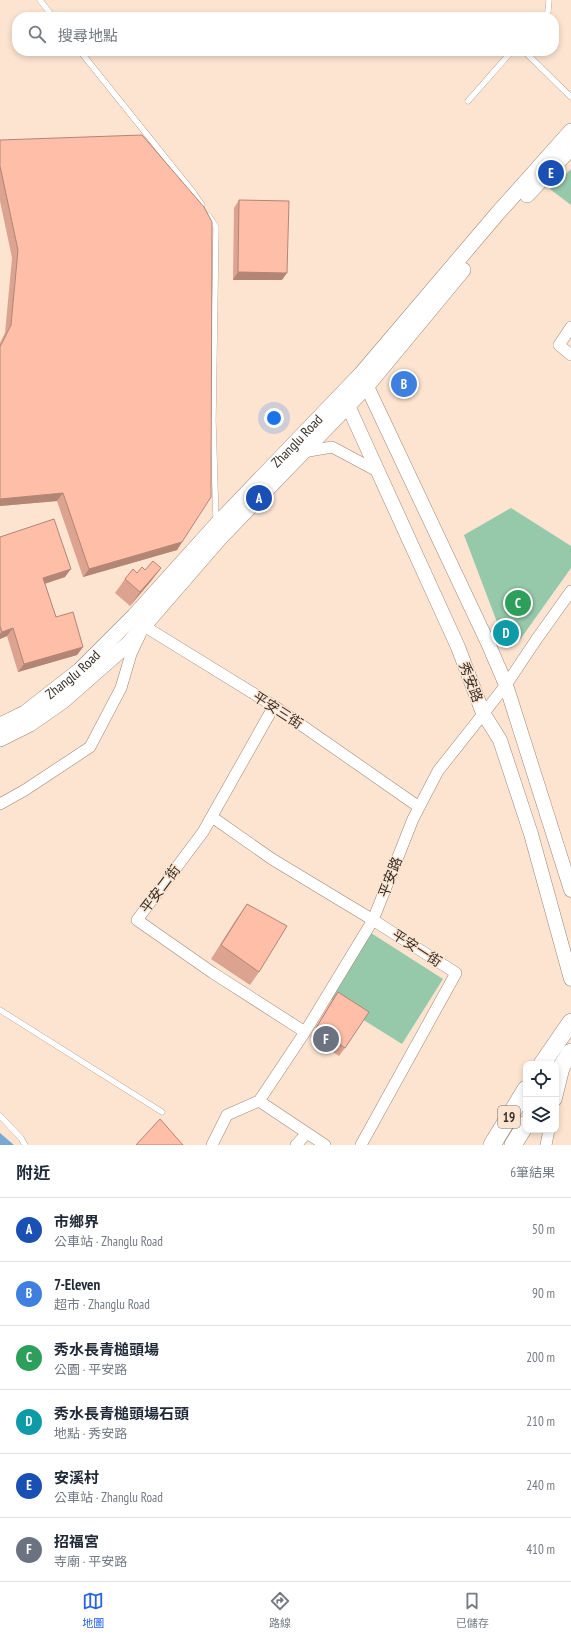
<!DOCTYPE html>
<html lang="zh-TW">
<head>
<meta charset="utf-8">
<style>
  :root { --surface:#fff; --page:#f2f2f3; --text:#1f2937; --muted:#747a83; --line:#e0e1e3; --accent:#2563eb }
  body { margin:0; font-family:"PT Sans Narrow","Noto Sans TC",sans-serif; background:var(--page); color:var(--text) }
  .controls { position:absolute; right:12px; bottom:12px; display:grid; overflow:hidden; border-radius:8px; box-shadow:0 2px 6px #0003 }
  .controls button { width:36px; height:36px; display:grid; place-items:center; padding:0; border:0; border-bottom:1px solid var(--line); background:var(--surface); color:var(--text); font:20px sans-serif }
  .you { position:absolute; left:274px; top:418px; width:14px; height:14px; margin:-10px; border:3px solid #fff; border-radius:50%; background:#1a73e8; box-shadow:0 0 0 6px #1a73e833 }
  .badge { display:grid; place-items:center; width:26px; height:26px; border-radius:50%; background:var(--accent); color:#fff; font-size:13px; font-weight:700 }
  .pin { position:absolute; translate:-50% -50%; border:2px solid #fff; box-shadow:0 1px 4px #0006 }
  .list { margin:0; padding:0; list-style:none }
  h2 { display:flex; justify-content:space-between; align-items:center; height:52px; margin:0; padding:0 16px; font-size:17px }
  h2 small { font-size:13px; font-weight:400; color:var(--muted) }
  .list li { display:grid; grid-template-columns:26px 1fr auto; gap:12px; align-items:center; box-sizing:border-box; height:64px; padding:0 16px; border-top:1px solid var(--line) }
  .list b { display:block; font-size:15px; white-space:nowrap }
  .list p { margin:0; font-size:13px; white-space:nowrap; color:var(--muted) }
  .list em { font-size:13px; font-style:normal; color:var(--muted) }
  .icon { flex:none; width:22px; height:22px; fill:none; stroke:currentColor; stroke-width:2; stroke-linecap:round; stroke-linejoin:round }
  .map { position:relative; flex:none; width:571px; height:1145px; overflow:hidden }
  .search { position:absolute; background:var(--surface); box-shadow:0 2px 6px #0003; left:12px; right:12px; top:12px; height:44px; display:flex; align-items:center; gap:10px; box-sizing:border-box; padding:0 14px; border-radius:16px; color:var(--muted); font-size:15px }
  .sheet { height:436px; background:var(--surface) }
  nav { display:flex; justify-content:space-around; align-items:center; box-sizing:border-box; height:56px; border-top:1px solid var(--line); background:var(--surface); font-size:11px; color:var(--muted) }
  nav a { display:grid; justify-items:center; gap:2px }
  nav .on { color:var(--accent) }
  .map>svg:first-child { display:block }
  .green { fill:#96c8aa }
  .water { fill:#7aa8d4 }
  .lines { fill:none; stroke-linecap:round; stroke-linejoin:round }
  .service-casing { stroke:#9d8776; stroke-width:6 }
  .minor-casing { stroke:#9d8776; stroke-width:12 }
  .tertiary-casing { stroke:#9d8776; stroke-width:15 }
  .secondary-casing { stroke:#9d8776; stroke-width:16 }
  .primary-casing { stroke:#9d8776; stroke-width:18 }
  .service { stroke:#fff; stroke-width:5.5 }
  .minor { stroke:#fff; stroke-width:11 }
  .tertiary { stroke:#fff; stroke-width:14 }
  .secondary { stroke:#fff; stroke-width:15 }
  .primary { stroke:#fff; stroke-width:17 }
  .wall { fill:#dba390 }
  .shaded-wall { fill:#b28575 }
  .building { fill:#ffbea7; stroke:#b28575 }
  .labels { text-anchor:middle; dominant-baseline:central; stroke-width:3; stroke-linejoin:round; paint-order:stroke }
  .shield { fill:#fce4d1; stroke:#726559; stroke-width:1 }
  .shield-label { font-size:13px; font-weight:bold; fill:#372e26 }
  .street-label { font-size:14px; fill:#372e26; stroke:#fce4d1 }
</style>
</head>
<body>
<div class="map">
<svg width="571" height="1145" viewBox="0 0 571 1145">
  <rect width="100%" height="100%" fill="#fce4d1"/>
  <path class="green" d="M 571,169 L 571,205 L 550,189 Z
    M 511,508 L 571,546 L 571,568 L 519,641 L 503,638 L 464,535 Z
    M 371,933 L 443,979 L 402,1044 L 330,999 Z"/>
  <path class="water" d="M 0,1133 L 14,1145 L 0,1145 Z"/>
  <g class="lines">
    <defs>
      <path id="service" d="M 40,0 L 53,17
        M 543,17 L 548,12 L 549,0
        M 80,51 L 193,192 L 202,205
        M 524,51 L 571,97
        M 468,101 L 512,51
        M 209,216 L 216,227 L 213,421 L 216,521
        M 0,1010 L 162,1112
        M 0,1116 L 21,1138 L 25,1145"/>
      <path id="minor" d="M 571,327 L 559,345 L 571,355
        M 303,452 L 332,447 L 377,471
        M 140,621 L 144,626 L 274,706 L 419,807
        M 274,706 L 203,832 L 137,920 L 213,973 L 305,1032
        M 0,804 L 25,790 L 90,747 L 121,688 L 131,654 L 140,635
        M 212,817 L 272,859 L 373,920 L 456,973 L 361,1145
        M 556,1100 L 564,1068
        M 212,1145 L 227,1115 L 259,1101
        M 296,1145 L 307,1133
        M 325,1145 L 259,1101 L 305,1032 L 373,920 L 413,819 L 438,771 L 506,685 L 536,640 L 571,591
        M 546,1145 L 549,1130"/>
      <path id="tertiary" d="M 362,376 L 488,643 L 506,685 L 571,890
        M 344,397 L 458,647 L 483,713 L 500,740 L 531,834 L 571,979"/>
      <g id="secondary">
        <path d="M 527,195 L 571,148"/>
        <path id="s1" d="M 0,725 L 25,713 L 80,670 L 134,616 L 216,525 L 361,374 L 497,214 L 571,131"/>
        <path d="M 0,739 L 30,724 L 63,701 L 129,643 L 219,539 L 367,386 L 463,270"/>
      </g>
      <path id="primary" d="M 542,1064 L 571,1022
        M 556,1075 L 571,1052
        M 492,1145 L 526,1089
        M 513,1145 L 526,1124"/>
    </defs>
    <use href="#service" class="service-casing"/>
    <use href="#minor" class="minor-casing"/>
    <use href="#tertiary" class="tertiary-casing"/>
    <use href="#secondary" class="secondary-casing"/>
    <use href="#primary" class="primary-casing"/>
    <use href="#service" class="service"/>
    <use href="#minor" class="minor"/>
    <use href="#tertiary" class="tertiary"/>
    <use href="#secondary" class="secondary"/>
    <use href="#primary" class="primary"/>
  </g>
  <path class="wall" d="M 0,140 L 182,542 L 177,550 L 83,577 L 57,501 L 0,506 L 0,343 L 5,333 L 12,258 L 0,201 Z
    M 239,200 L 282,280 L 233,280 L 234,208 Z
    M 0,537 L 65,577 L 45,584 L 56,617 L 83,647 L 77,655 L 18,672 L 7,636 L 0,639 Z
    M 161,568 L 151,581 L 130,606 L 115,593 L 125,579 L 145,570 Z
    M 247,904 L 259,972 L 250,985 L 211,959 L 237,918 Z
    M 338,992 L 345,1048 L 339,1056 L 310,1037 L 332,1000 Z"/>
  <path class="shaded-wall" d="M 238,272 L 287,273 L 282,280 L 233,280 Z
    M 63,493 L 57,501 L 0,506 L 0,499 Z
    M 182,542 L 177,550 L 83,577 L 89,569 Z
    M 161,568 L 151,581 L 130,606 L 140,592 Z
    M 71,569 L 65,577 L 37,586 L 43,578 Z
    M 13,628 L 7,636 L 0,639 L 0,634 L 2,632 Z
    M 83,647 L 77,655 L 18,672 L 24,664 Z"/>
  <path class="building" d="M 142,135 L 204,207 L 212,222 L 211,497 L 182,542 L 89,569 L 63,493 L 0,499 L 0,347 L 11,325 L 18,250 L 0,166 L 0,140 Z
    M 239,200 L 289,201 L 287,273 L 238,272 Z
    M 54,519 L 71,569 L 43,578 L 56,617 L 73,612 L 83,647 L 24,664 L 13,628 L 2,632 L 0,626 L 0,537 Z
    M 153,561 L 161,568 L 140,592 L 125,579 L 133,569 L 137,573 L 142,567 L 145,570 Z
    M 247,904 L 287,926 L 259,972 L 221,945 Z
    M 338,992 L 369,1012 L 345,1048 L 316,1028 Z
    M 160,1119 L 183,1145 L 136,1145 Z"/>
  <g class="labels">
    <rect class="shield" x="498" y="1106" width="22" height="22" rx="3"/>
    <g class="shield-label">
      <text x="509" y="1117">19</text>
    </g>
    <g class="street-label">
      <text stroke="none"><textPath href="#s1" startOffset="413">Zhanglu Road</textPath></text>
      <text stroke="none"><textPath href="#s1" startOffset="89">Zhanglu Road</textPath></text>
      <text transform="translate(471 682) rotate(69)">秀安路</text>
      <text transform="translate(278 710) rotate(33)">平安三街</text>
      <text transform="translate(390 877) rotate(-69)">平安路</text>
      <text transform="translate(160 889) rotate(-53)">平安二街</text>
      <text transform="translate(417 948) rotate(33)">平安一街</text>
    </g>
  </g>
</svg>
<div class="controls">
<button><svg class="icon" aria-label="locate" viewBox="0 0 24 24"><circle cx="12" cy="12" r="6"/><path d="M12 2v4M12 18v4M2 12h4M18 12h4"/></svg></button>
<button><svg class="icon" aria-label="layers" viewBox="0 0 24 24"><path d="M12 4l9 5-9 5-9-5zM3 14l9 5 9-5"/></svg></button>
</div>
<div class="you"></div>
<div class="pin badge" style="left:259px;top:498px;background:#1a4fb4">A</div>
<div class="pin badge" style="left:404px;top:384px;background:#3f7fe0">B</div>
<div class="pin badge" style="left:518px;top:603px;background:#2e9e5b">C</div>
<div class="pin badge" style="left:506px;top:633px;background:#0f9aa8">D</div>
<div class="pin badge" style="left:551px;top:173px;background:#1a4fb4">E</div>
<div class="pin badge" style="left:326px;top:1039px;background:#6b7280">F</div>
<div class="search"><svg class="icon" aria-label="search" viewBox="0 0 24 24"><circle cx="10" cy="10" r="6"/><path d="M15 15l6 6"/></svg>搜尋地點</div>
</div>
<section class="sheet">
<h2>附近<small>6筆結果</small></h2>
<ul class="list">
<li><span class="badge" style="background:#1a4fb4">A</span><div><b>市鄉界</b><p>公車站 · Zhanglu Road</p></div><em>50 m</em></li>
<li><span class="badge" style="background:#3f7fe0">B</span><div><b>7-Eleven</b><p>超市 · Zhanglu Road</p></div><em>90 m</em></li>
<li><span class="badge" style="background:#2e9e5b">C</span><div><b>秀水長青槌頭場</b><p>公園 · 平安路</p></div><em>200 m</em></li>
<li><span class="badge" style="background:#0f9aa8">D</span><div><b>秀水長青槌頭場石頭</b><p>地點 · 秀安路</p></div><em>210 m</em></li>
<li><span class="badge" style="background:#1a4fb4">E</span><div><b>安溪村</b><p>公車站 · Zhanglu Road</p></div><em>240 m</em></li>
<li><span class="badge" style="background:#6b7280">F</span><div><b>招福宮</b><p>寺廟 · 平安路</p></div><em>410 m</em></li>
</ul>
</section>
<nav>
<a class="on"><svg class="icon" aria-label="map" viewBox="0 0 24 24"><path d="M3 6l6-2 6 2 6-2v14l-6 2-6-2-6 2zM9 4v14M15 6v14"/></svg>地圖</a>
<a><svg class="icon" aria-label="directions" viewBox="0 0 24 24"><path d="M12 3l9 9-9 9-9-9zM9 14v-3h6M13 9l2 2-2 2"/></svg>路線</a>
<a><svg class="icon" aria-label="saved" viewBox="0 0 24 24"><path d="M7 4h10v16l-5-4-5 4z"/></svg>已儲存</a>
</nav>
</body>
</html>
